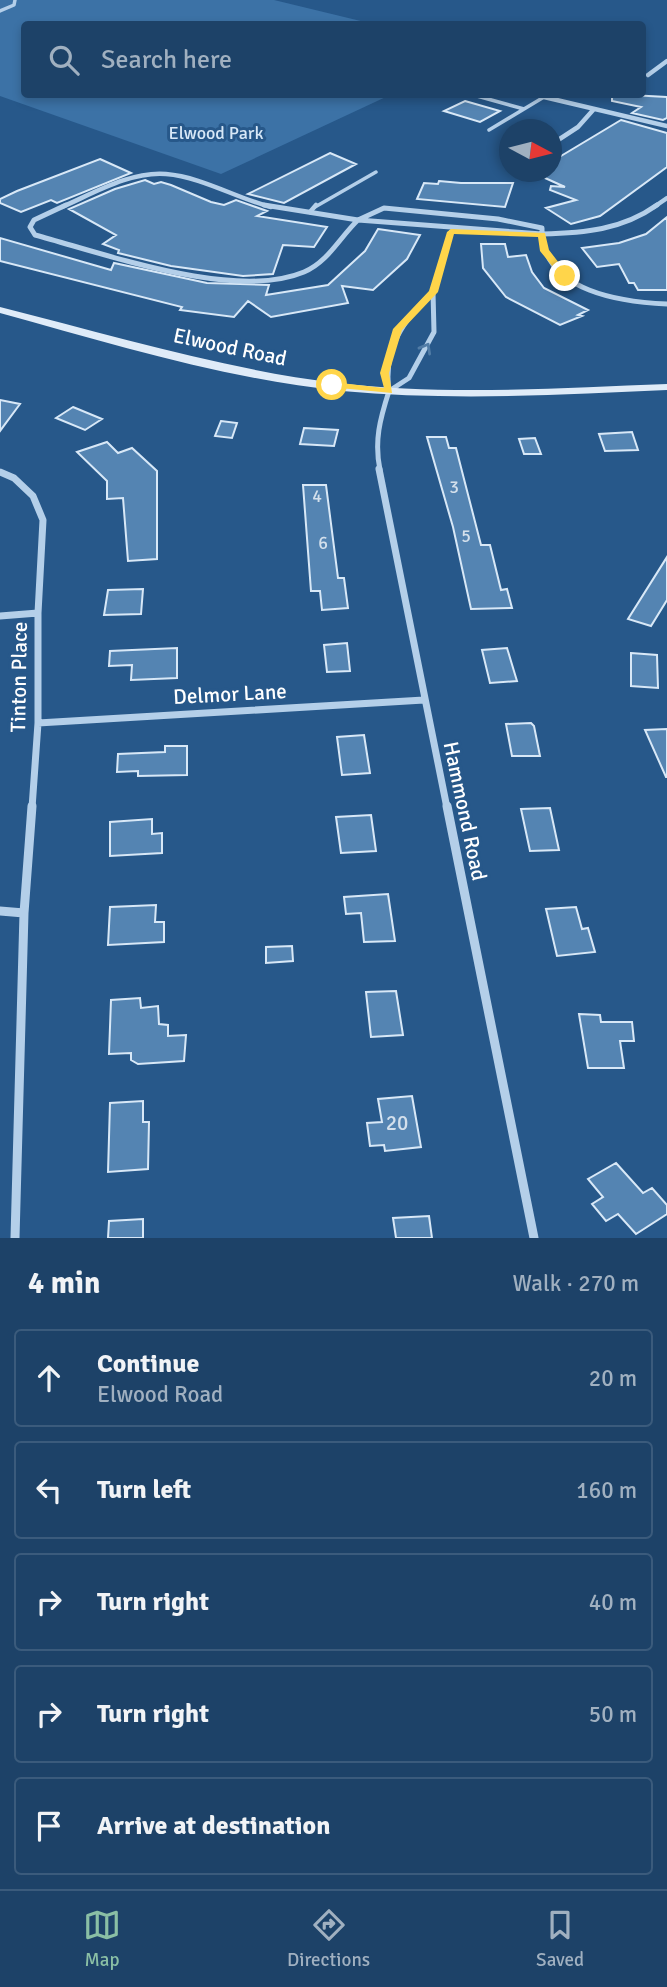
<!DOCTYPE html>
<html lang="en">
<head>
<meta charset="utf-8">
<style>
  :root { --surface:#1d4268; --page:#2a4d71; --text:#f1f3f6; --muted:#a0b0c0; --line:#3b5b7c; --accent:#8abfa5 }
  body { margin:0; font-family:Signika,sans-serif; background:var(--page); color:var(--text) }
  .compass { position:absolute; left:499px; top:119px; width:63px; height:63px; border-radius:50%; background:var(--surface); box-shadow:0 4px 10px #0003; rotate:97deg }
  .stop { position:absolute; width:21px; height:21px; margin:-16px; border:5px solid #ffd54a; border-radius:50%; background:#fff }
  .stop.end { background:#ffd54a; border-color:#fff; box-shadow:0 2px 7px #0008 }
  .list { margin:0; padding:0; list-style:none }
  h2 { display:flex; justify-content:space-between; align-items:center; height:91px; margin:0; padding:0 28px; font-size:30px }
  h2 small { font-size:23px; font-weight:400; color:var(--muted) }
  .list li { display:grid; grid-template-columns:46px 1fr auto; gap:21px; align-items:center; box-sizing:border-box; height:98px; margin:0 14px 14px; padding:0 14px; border:2px solid var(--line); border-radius:7px }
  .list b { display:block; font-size:26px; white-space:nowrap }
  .list p { margin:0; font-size:23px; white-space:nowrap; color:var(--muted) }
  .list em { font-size:23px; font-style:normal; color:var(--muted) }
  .icon { flex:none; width:38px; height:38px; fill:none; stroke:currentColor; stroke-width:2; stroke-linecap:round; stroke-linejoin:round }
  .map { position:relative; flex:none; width:667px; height:1238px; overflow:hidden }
  .search { position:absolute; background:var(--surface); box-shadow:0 4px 10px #0003; left:21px; right:21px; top:21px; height:77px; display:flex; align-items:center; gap:18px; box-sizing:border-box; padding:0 24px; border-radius:7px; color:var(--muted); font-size:26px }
  .sheet { height:651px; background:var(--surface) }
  nav { display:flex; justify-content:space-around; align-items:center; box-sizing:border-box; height:98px; border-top:2px solid var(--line); background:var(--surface); font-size:19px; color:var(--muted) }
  nav a { display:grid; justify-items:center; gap:4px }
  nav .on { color:var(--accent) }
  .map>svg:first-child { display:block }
  .green { fill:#3c72a6 }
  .building { fill:#5484b2; stroke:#d8e8f7; stroke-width:2 }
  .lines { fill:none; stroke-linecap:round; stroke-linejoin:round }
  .service-far1 { stroke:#b4cfe9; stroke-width:3.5 }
  .service { stroke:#b4cfe9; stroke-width:4.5 }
  .minor-far3 { stroke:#b4cfe9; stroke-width:4.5 }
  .minor-far2 { stroke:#b4cfe9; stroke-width:5 }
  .minor-far1 { stroke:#b4cfe9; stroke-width:7 }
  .minor { stroke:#b4cfe9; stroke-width:9 }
  .secondary { fill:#dfebf8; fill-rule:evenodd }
  .oneway { stroke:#517ca6 }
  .route { fill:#ffd54a }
  .labels { text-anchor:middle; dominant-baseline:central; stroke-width:6; stroke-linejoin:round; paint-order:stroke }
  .far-park-label { font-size:18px; fill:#d8e8f7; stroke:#27588a }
  .number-label { font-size:18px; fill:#d4e0ec }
  .street-label { font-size:21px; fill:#fff; stroke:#27588a }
  .near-number-label { font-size:21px; fill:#d4e0ec }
</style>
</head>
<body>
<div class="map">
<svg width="667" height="1238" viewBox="0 0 667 1238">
  <rect width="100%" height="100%" fill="#27588a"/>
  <path class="green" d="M 0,0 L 274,0 L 373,24 L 24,24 L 24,94 L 390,95 L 221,174 L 0,96 Z"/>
  <path class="building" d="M 612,94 L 667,97 L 667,118 L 663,120 L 632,113 L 641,107 L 612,101 Z
    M 465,101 L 500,111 L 480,122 L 444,111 Z
    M 621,120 L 667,133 L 667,167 L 600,216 L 571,224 L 546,208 L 576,200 L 550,190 L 551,186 L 565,187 L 534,173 L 551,172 L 551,162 Z
    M 330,153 L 356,164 L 284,203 L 248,194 Z
    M 100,159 L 131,173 L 57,203 L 51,200 L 21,212 L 0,203 L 0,199 L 17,191 Z
    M 145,180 L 154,184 L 161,182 L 171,185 L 211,202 L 224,205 L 236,200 L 267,211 L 257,216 L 327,227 L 314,247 L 283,245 L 273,274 L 243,276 L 171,266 L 118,253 L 119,250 L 103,244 L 116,235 L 69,209 L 115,189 Z
    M 439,181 L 461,183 L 513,183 L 505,207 L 417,199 L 424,183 L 438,184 Z
    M 667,217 L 667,290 L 638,290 L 634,283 L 629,283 L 619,264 L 597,267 L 582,248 L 619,243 L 646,234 Z
    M 378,229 L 420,235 L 407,259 L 373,290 L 342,286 L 348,303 L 271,317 L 248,301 L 234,317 L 180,310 L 182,307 L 0,261 L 0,238 L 111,270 L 114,263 L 207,283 L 269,285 L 266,295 L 328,285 L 365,251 Z
    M 481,244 L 505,244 L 508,257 L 526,255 L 532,272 L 544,288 L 588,310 L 578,315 L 582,316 L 560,325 L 506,297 L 483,268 Z
    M 0,400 L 20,404 L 0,431 Z
    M 73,407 L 102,419 L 85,430 L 56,418 Z
    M 221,421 L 237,423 L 232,438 L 215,436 Z
    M 304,428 L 338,430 L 334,446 L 300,444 Z
    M 632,432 L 638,450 L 605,451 L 599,434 Z
    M 427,437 L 446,437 L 449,448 L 456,448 L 481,545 L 490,545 L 501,590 L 507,589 L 512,608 L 471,609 L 453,527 Z
    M 535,438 L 541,454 L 524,454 L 519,439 Z
    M 107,442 L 118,453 L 132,448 L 157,471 L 157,559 L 128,561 L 123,498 L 107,499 L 107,481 L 77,452 Z
    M 303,485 L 326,485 L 338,578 L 344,578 L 348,608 L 322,610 L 320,591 L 311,591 Z
    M 667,557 L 667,600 L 651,626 L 628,619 Z
    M 143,589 L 141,614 L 104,615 L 108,590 Z
    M 347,643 L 350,671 L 327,672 L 324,645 Z
    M 177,648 L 177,678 L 131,680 L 132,665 L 109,666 L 110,651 Z
    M 507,648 L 517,681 L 490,683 L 482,650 Z
    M 631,653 L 657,655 L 658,688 L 631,686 Z
    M 531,723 L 534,726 L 540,756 L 512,756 L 506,724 Z
    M 667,729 L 667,777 L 666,777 L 645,730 Z
    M 364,735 L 370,773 L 342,775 L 337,737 Z
    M 165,746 L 187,746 L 187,775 L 138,776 L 138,771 L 117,772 L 118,754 L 165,752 Z
    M 550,808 L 559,850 L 530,851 L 521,809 Z
    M 371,815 L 376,851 L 341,853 L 336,817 Z
    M 152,819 L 152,834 L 162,833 L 162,853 L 110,856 L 110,822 Z
    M 388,894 L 395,941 L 364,942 L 361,913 L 346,914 L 344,897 Z
    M 156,905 L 155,922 L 164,922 L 164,942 L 108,945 L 110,907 Z
    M 576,907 L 582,929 L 588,928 L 595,952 L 557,956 L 546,909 Z
    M 292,946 L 293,961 L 266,963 L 266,947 Z
    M 396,991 L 403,1035 L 371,1037 L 366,992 Z
    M 140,998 L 141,1008 L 158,1006 L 159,1024 L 168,1025 L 168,1036 L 186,1035 L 184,1061 L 138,1064 L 131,1060 L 131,1053 L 109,1054 L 111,1000 Z
    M 579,1014 L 600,1015 L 601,1022 L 632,1022 L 634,1041 L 620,1041 L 624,1068 L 588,1068 Z
    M 412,1096 L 421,1147 L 385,1151 L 384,1145 L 370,1146 L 367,1123 L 382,1122 L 378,1099 Z
    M 143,1101 L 143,1122 L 149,1122 L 148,1169 L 108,1172 L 110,1103 Z
    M 616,1163 L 643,1193 L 652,1188 L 667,1205 L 667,1214 L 636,1234 L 618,1214 L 606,1221 L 592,1204 L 603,1197 L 588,1179 Z
    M 429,1216 L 432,1238 L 396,1238 L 393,1218 Z
    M 143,1219 L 143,1238 L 108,1238 L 109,1221 Z"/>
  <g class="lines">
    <path class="service-far1" d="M 0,11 L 14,5 L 15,0
      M 532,94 L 544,97
      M 477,96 L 524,109
      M 489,130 L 544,97
      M 315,207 L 376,172"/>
    <path class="service" d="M 310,212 L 316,205"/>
    <path class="minor-far3" d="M 648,75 L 667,61
      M 544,97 L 667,126
      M 552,144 L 578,127 L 594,109
      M 505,154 L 510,154
      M 62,207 C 94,193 131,171 166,174 C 202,177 236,198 271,207
      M 654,207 L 667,198"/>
    <path class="minor-far2" d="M 66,205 L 34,220 L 30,227 L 35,235 C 106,254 235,301 304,272 C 328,262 340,237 358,220
      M 264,205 L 358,220
      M 358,220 L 542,234
      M 358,220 L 384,208 L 498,219 L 542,228 L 542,234
      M 542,234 C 546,292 622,302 667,304
      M 542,234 C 584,233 622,230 657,205
      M 389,391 L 409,378 L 434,332 L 433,292 L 451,232
      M 389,391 C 383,349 403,320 433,292
      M 380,470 C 374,441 380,419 389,391"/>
    <path class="minor-far1" d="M 379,469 L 447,808
      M 0,472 L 14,478 L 33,496 L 43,520 L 38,613 L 38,723 L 32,808
      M 0,616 L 38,613
      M 38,723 L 424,700"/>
    <path class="minor" d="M 447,806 L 534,1238
      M 0,911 L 24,913
      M 15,1238 L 24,913 L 32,806"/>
    <path class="secondary" d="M 0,307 C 112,335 222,369 337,383 C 446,396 558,388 667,384 L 667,390 C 559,395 451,401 342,391 C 226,379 112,344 0,313 Z"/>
  </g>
  <defs><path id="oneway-chevron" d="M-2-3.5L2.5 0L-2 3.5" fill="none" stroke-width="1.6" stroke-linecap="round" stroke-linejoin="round" transform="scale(1.75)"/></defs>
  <use class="oneway" href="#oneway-chevron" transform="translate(426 348) rotate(-61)"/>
  <path class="route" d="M 451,229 L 545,233 L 549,250 L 569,276 L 562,278 L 540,251 L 538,237 L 454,234 L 438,292 L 402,330 L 389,373 L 392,393 L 329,387 L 332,382 L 384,388 L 380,373 L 393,329 L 429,291 L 447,232 Z"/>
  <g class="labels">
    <g class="far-park-label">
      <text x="216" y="133">Elwood Park</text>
    </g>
    <g class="number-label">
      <text x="454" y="487">3</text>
      <text x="317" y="496">4</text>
      <text x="466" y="536">5</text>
      <text x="323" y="543">6</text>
    </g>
    <g class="street-label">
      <text transform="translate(230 347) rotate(12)">Elwood Road</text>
      <text transform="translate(19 677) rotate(-89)">Tinton Place</text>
      <text transform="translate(230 694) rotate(-3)">Delmor Lane</text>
      <text transform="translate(465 811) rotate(78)">Hammond Road</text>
    </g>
    <g class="near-number-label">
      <text x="397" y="1123">20</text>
    </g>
  </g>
</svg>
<svg class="compass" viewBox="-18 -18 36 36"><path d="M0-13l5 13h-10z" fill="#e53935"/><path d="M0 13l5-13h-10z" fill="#a0b0c0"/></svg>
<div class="stop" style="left:332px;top:385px"></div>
<div class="stop end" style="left:565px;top:276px"></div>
<div class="search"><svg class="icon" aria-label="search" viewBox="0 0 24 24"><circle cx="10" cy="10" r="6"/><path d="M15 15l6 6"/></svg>Search here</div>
</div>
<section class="sheet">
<h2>4 min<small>Walk · 270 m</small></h2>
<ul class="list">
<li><svg class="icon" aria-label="ahead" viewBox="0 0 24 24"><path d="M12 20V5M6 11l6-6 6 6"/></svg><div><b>Continue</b><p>Elwood Road</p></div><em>20 m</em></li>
<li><svg class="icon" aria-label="left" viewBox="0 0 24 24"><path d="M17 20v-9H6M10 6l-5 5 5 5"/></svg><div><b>Turn left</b></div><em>160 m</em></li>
<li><svg class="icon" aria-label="right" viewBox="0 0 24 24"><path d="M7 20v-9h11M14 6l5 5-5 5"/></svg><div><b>Turn right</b></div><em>40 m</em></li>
<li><svg class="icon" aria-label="right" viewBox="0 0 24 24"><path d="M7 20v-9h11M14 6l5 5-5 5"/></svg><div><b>Turn right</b></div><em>50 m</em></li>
<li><svg class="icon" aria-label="arrive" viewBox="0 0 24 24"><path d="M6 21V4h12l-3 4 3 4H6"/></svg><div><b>Arrive at destination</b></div></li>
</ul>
</section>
<nav>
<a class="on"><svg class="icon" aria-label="map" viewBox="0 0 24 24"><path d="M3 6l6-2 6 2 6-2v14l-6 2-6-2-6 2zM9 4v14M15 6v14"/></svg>Map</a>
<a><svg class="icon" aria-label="directions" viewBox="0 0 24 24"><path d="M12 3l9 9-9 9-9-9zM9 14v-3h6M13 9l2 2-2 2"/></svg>Directions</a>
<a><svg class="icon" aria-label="saved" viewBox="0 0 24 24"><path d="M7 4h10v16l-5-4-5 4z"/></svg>Saved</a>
</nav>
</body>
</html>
